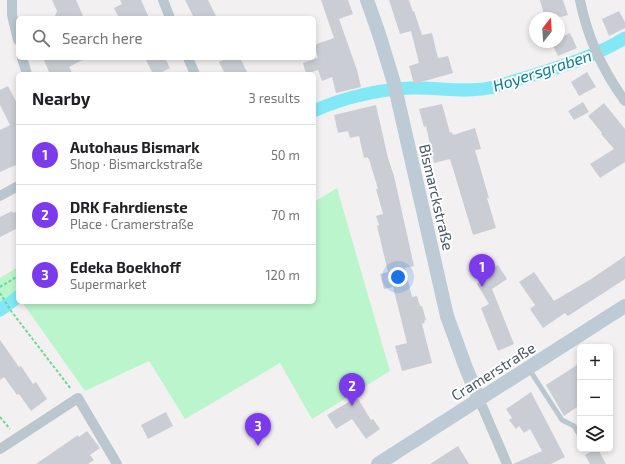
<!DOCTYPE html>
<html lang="en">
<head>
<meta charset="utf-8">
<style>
  :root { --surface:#fff; --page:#f6f6f6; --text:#202124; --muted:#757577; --line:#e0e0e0; --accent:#7c3aed }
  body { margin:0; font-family:"Exo 2",sans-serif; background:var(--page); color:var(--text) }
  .controls { position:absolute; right:12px; bottom:12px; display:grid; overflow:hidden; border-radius:6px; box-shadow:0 2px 6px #0003 }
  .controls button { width:36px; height:36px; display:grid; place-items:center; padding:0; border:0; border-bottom:1px solid var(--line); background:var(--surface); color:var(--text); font:20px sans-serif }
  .compass { position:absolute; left:529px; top:12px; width:36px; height:36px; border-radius:50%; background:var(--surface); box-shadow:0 2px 6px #0003; rotate:17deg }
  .you { position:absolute; left:398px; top:277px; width:14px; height:14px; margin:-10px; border:3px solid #fff; border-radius:50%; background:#1a73e8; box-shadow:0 0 0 6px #1a73e833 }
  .badge { display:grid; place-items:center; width:26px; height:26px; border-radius:50%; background:var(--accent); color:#fff; font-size:13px; font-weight:700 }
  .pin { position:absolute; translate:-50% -33px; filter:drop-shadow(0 1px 2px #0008) }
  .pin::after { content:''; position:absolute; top:21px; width:14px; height:12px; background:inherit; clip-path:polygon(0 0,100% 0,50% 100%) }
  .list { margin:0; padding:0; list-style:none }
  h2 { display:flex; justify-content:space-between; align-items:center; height:52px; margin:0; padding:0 16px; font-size:17px }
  h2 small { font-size:13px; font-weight:400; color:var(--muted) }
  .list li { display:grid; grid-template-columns:26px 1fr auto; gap:12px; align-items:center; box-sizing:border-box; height:60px; padding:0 16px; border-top:1px solid var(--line) }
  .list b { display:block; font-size:15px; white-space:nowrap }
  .list p { margin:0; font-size:13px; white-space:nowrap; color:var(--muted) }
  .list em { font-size:13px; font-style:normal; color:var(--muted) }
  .icon { flex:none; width:22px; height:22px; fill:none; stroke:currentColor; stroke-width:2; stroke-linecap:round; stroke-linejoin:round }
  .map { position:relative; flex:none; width:625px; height:464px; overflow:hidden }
  .search { position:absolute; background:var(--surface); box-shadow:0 2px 6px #0003; left:16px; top:16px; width:300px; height:44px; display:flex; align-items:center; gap:10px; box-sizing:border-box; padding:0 14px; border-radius:6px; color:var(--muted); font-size:15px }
  .panel { position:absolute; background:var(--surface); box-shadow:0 2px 6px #0003; left:16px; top:72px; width:300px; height:232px; border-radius:6px }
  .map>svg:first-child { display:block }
  .green { fill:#bbf5cc }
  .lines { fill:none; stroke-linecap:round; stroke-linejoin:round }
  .canal { stroke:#83e8f6; stroke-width:13 }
  .building { fill:#caced4 }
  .path { stroke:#6fd79a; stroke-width:2; stroke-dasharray:3 2; stroke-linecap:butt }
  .lane { stroke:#bac7cf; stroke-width:5 }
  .street { stroke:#bac7cf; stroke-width:10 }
  .secondary { stroke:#bccbd6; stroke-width:14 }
  .labels { text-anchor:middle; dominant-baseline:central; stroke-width:4; stroke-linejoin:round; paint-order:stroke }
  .street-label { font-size:15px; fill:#465660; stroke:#fff }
  .water-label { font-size:16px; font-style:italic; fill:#047e8f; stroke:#fff }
</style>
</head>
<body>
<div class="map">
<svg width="625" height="464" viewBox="0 0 625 464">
  <rect width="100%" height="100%" fill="#f3f0f1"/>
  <path class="green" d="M 337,188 L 390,371 L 312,419 L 280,363 L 185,419 L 149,361 L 85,391 L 22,302 L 0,317 L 0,278 L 18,267 L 18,302 L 314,302 L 314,202 Z"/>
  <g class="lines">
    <path class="canal" d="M 314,111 C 341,98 381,89 411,88 C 436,87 465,93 489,88 C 501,86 513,81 524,78 C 559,67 594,57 625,38
      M 0,310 L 18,297"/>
  </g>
  <path class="building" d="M 52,0 L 76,0 L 84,18 L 54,18 L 57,11 Z
    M 120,0 L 141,0 L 149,18 L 119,18 L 114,8 L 122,4 Z
    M 185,0 L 208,0 L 217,18 L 194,18 Z
    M 321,0 L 348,0 L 353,14 L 339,19 L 357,70 L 361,87 L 336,93 L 332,77 L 322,81 L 318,70 L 306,74 L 303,63 L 318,58 L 314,45 L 334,38 Z
    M 389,0 L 409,0 L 413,12 L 414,11 L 422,35 L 432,33 L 438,58 L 448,56 L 453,73 L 414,84 L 409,66 L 419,63 L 411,31 L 400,34 Z
    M 540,0 L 563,0 L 568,15 L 557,18 L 545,18 Z
    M 619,11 L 625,22 L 625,28 L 609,36 L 602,19 Z
    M 570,33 L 577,48 L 558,56 L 551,42 L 559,42 L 559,38 Z
    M 43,58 L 86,58 L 69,67 L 73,74 L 50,74 Z
    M 145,58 L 165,58 L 170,68 L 158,74 L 153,74 Z
    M 228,58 L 240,58 L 248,74 L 225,74 L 219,62 Z
    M 587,72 L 596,87 L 579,96 L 571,82 Z
    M 8,86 L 18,105 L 18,164 L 0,172 L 0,130 L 10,125 L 0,105 L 0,90 Z
    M 583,102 L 589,112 L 574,120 L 568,111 Z
    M 604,103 L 625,129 L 625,162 L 600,178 L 590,164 L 614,149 L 601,134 L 602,133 L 588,116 Z
    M 442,104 L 450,133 L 452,132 L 453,135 L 475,128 L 481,149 L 475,150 L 489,198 L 487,198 L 496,228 L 473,235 L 450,159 L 434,163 L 426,126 L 424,127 L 419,109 Z
    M 376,105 L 388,158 L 394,176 L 414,266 L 405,268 L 412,297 L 417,296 L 420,306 L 422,306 L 426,320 L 424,321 L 425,323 L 422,324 L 432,363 L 402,371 L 395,346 L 407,343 L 393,287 L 384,289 L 380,274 L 388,272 L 377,226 L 379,225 L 376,216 L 383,214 L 376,189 L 378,189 L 369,159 L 367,157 L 364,158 L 359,136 L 350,138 L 348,131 L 338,133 L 334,115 Z
    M 12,211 L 13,213 L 18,211 L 18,228 L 0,237 L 0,217 Z
    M 625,256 L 625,279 L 568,316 L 565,313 L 543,328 L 530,309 L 535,305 L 519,282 L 534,272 L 554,301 L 591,279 Z
    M 498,265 L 507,279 L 492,289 L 514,344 L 498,351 L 481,308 L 489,304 L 477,284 L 480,282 L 477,278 Z
    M 0,340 L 19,367 L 21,366 L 33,384 L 36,382 L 47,399 L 31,411 L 19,394 L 17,395 L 4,377 L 0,380 Z
    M 580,363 L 580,405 L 564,416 L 546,385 Z
    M 531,392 L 565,457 L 551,464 L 513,464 L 542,451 L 530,429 L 524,433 L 519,426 L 516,429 L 509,420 L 512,418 L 506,409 Z
    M 357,397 L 371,420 L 373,419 L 380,429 L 366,439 L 352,419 L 336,429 L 327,415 Z
    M 166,412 L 173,426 L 148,439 L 141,425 Z
    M 87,431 L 100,448 L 90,455 L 94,460 L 88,464 L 36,464 L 78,435 L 79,437 Z
    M 458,446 L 469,464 L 430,464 Z
    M 596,449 L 598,449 L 606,464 L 590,464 L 585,455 Z"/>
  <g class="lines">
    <path class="path" d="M 0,287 L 18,276
      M 0,293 L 11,311 L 71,389
      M 0,417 L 10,429"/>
    <path class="lane" d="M 529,369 L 562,420 L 574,426 L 580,436"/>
    <path class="street" d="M 12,0 L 12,15 L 18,40
      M 163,0 L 170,18
      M 580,0 C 587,36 603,71 625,101
      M 22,58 L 27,74
      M 188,58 L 195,74
      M 0,196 L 18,186
      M 479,399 L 507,464
      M 0,449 L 78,398 L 117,464"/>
    <path class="secondary" d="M 367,0 L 379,34 L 394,83 L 447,316 L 466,368 L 479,399
      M 378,464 L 625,306"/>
  </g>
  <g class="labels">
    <g class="street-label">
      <text transform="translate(437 197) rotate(77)">Bismarckstraße</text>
      <text transform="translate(493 371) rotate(-32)">Cramerstraße</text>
    </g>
    <g class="water-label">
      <text transform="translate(542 70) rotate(-18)">Hoyersgraben</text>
    </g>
  </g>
</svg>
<div class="controls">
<button>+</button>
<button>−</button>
<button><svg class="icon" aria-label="layers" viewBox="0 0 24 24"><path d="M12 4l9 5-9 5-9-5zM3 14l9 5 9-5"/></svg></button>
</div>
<svg class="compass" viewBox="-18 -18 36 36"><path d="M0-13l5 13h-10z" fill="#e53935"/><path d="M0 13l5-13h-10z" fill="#757577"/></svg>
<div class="you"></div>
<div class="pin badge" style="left:482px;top:287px">1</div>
<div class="pin badge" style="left:352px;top:406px">2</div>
<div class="pin badge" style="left:258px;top:446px">3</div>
<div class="search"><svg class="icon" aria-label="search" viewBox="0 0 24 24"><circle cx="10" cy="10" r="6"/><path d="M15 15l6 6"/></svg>Search here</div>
<section class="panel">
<h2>Nearby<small>3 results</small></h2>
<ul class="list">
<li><span class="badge">1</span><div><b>Autohaus Bismark</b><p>Shop · Bismarckstraße</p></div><em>50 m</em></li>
<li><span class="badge">2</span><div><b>DRK Fahrdienste</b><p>Place · Cramerstraße</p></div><em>70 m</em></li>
<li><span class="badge">3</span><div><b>Edeka Boekhoff</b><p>Supermarket</p></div><em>120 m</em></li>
</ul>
</section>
</div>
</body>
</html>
